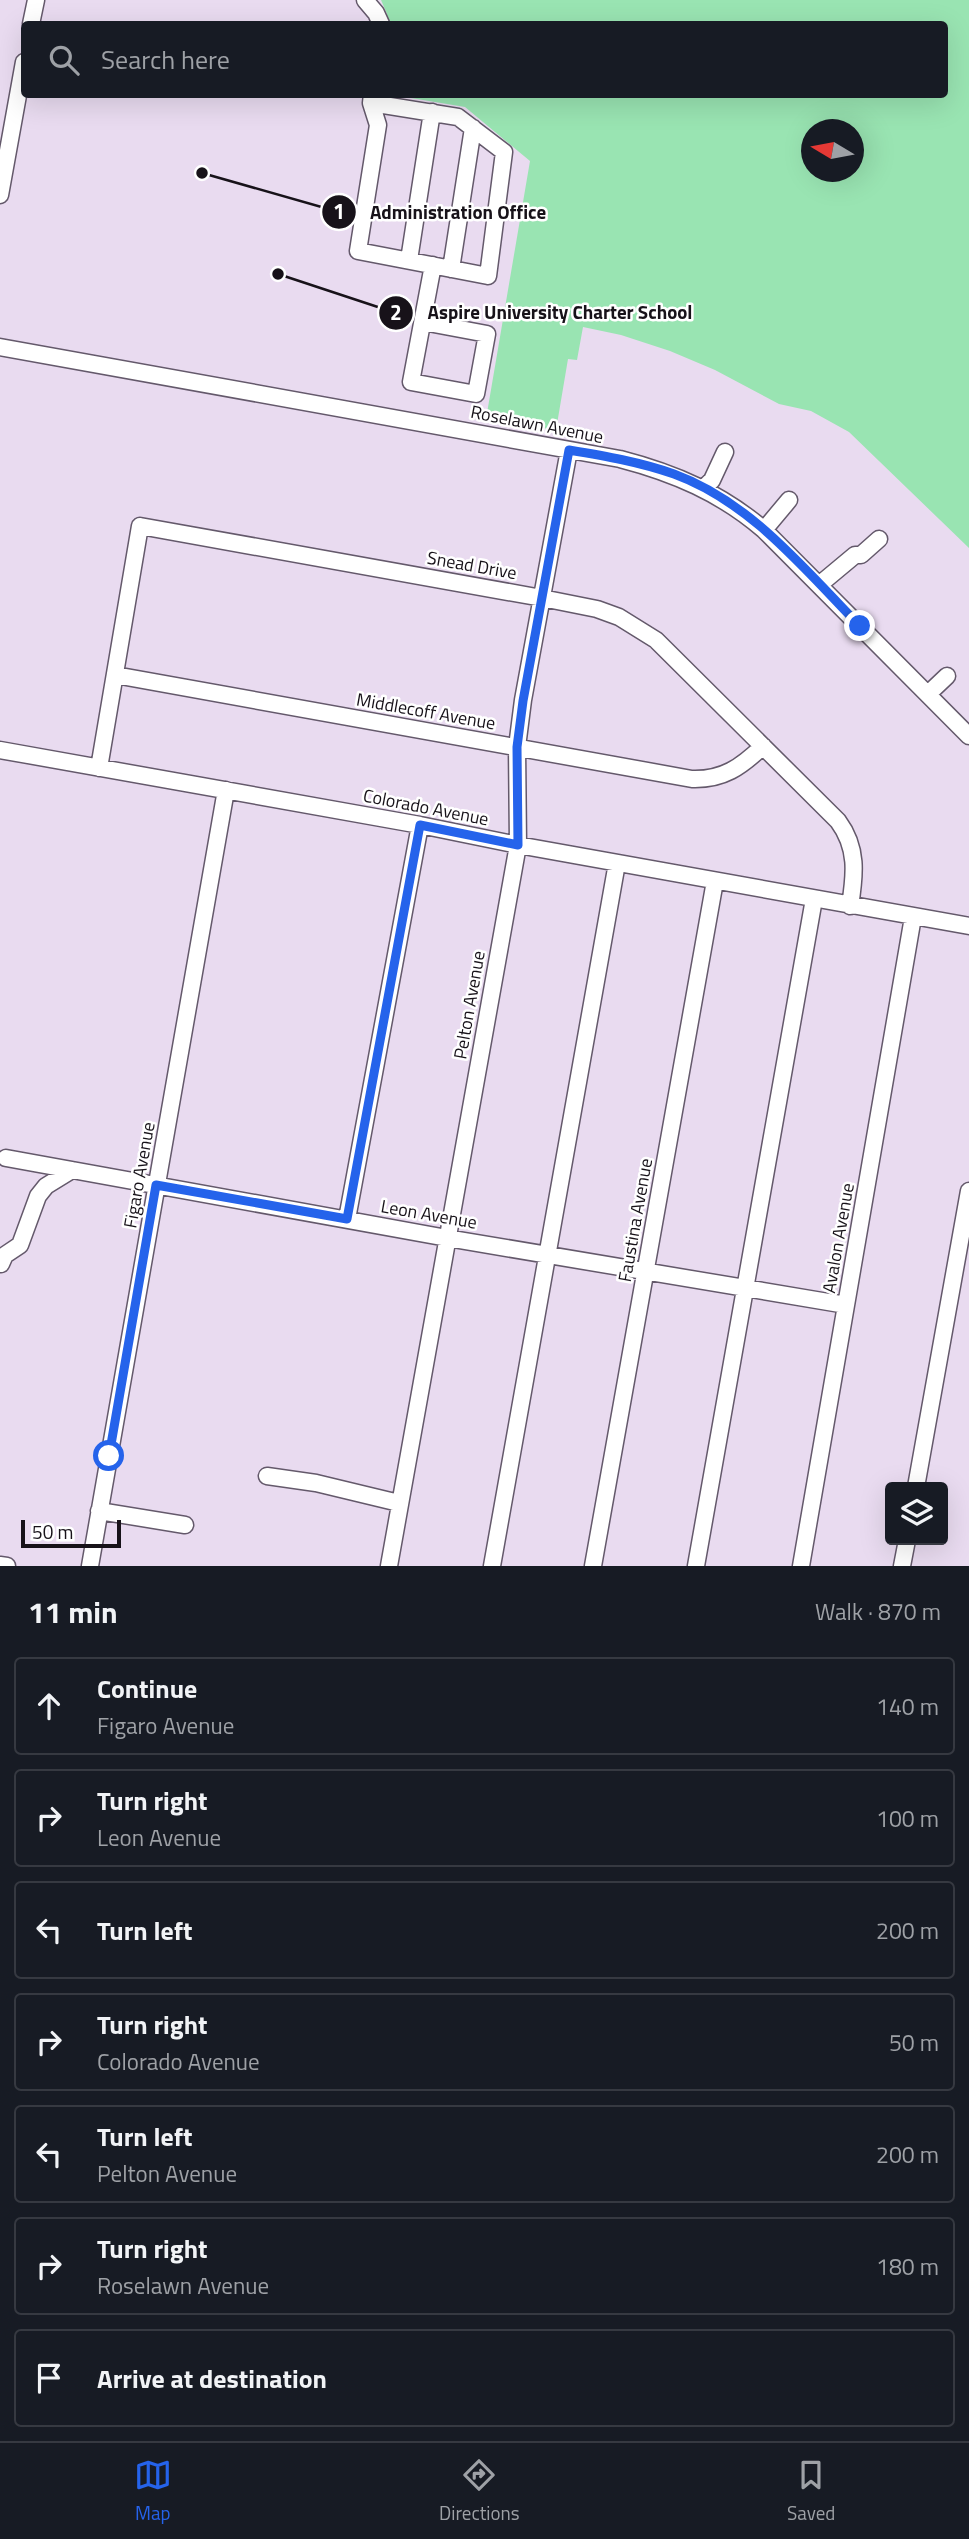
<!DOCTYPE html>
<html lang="en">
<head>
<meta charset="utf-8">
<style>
  :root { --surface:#171b24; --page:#242831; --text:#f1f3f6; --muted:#9ea1a6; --line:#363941; --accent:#2563eb }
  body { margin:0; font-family:"Titillium Web",sans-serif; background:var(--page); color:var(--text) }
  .controls { position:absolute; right:21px; bottom:21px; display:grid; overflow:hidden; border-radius:7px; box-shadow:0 7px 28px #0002 }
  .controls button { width:63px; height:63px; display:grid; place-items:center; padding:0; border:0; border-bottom:2px solid var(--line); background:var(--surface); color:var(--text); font:35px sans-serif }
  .compass { position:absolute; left:801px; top:119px; width:63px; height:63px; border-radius:50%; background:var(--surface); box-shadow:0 7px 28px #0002; rotate:280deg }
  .scale { position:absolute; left:21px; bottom:18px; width:100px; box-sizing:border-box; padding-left:7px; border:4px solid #171219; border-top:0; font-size:19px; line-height:24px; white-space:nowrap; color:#171219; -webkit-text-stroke:5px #fff; paint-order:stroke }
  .stop { position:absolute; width:21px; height:21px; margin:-16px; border:5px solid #2563eb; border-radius:50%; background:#fff }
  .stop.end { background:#2563eb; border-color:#fff; box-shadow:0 2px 7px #0008 }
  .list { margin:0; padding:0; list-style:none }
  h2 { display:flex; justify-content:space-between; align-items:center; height:91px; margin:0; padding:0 28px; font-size:30px }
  h2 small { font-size:23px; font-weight:400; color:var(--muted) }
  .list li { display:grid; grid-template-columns:46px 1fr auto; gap:21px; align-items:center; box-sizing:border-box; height:98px; margin:0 14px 14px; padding:0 14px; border:2px solid var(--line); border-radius:7px }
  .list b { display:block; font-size:26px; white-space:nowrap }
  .list p { margin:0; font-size:23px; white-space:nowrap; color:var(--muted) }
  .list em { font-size:23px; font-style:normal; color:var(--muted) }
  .icon { flex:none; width:38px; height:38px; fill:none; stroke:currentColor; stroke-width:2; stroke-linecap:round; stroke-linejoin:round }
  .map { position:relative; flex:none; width:969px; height:1566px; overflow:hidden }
  .search { position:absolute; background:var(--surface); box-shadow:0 7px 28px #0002; left:21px; right:21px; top:21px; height:77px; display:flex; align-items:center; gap:18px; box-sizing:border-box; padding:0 24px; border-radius:7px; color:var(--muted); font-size:26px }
  .sheet { height:875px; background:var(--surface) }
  nav { display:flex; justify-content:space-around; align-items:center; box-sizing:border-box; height:98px; border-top:2px solid var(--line); background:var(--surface); font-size:19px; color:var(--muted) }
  nav a { display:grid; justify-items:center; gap:4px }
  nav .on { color:var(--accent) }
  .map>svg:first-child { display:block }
  .green { fill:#99e4b2; fill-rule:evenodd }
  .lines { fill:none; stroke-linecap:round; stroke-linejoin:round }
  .minor-casing { stroke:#64596b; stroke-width:19 }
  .minor { stroke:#fff; stroke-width:16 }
  .route { stroke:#2563eb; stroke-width:9 }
  .labels { text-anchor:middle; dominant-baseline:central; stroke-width:5; stroke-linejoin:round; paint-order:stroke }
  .street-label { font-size:18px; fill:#171219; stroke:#fff }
  .leader { fill:none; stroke:#171219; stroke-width:2.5 }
  .callout-dot { fill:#171219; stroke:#fff; stroke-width:2.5 }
  .mark-label { font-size:21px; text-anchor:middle; font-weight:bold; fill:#fff }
  .callout-label { font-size:19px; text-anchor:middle; font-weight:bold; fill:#171219; stroke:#fff; stroke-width:5; stroke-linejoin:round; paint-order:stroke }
</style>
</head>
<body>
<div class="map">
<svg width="969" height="1566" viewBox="0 0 969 1566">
  <rect width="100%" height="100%" fill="#e9dbf0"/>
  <path class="green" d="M 381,0 L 969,0 L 969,548 L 849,432 L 811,411 L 779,404 L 715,370 L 670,351 L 621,335 L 583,327 L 577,360 L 568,359 L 556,430 L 486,419 L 530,161 L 465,107 L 393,95 L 944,94 L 944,24 L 387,24 L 387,14 ZM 811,130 L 853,130 L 853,172 L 811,172 Z"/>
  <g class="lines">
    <defs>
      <path id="minor" d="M 365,0 L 376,13 L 381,24
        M 31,24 L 36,0
        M 371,103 L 458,117 L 504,152 L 488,276 L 358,251 L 378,125 L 371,103 L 372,94
        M 0,195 L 24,62
        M 409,260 L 432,112
        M 451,269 L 473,128
        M 423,322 L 487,334 L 476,394 L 411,382 L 433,265
        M 0,347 L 620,459 C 674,473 721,493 764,530 L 969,736
        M 704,488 L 712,480 L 725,452
        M 764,530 L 789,500
        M 819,585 L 855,555 L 861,555 L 879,539
        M 115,675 L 692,779 C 723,780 741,767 763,746
        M 928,694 L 947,676
        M 0,750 L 420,825 L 518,845 L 969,926
        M 99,768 L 140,526 L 542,598 L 597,609 L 619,617 L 656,640 L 838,821 C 858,848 855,874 850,906
        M 6,1158 L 447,1238 L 846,1305
        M 347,1219 L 420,825
        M 1,1264 L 5,1255 L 20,1245 L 38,1196 L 46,1186 L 72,1170
        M 267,1476 L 316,1483 L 399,1503
        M 916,1487 L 969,1191
        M 99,1511 L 185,1525
        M 0,1565 L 7,1566
        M 90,1566 L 226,790
        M 389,1566 L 518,845 L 517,747 L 523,700 L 569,450
        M 492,1566 L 617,863
        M 593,1566 L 715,881
        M 696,1566 L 814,899
        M 801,1566 L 913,917
        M 902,1566 L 907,1540"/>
    </defs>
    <use href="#minor" class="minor-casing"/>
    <use href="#minor" class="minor"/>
  </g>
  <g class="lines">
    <path class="route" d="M 109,1456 L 156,1185 L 347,1219 L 420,825 L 518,845 L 517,747 L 523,701 L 569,450 C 605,456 640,462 674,474 C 751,502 805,570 860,626"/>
  </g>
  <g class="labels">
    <g class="street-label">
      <text transform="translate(537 424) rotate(11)">Roselawn Avenue</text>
      <text transform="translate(472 565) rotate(10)">Snead Drive</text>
      <text transform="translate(426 711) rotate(10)">Middlecoff Avenue</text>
      <text transform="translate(426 807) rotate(11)">Colorado Avenue</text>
      <text transform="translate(469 1005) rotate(-80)">Pelton Avenue</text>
      <text transform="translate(139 1175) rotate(-80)">Figaro Avenue</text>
      <text transform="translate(429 1214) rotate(10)">Leon Avenue</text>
      <text transform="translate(635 1220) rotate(-80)">Faustina Avenue</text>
      <text transform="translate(838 1238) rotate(-80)">Avalon Avenue</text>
    </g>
  </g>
  <path class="leader" d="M202 173L339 212M278 274L396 313"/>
  <g class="callout-dot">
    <circle cx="202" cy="173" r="7"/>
    <circle cx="278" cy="274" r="7"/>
    <circle cx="339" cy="212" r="18"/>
    <circle cx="396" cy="313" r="18"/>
  </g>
  <g class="mark-label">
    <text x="339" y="219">1</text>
    <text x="396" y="320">2</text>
  </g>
  <g class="callout-label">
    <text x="458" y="219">Administration Office</text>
    <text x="560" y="319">Aspire University Charter School</text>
  </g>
</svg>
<div class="controls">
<button><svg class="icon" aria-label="layers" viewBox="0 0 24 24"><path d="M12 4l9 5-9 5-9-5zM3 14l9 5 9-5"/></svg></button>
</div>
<svg class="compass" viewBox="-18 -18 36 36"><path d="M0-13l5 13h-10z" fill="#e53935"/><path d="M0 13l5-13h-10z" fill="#9ea1a6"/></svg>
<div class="scale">50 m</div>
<div class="stop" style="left:109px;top:1456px"></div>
<div class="stop end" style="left:860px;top:626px"></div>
<div class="search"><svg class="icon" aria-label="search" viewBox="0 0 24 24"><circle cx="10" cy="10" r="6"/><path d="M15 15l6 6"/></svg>Search here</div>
</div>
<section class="sheet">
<h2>11 min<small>Walk · 870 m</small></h2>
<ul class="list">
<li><svg class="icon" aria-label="ahead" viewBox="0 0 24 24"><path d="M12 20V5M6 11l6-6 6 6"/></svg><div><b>Continue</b><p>Figaro Avenue</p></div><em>140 m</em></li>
<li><svg class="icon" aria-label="right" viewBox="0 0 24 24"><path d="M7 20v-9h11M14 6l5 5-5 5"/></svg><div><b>Turn right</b><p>Leon Avenue</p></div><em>100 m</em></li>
<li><svg class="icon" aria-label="left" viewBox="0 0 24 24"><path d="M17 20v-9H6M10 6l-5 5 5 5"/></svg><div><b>Turn left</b></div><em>200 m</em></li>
<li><svg class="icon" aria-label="right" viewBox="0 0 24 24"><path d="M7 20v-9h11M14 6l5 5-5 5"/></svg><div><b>Turn right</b><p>Colorado Avenue</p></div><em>50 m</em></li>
<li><svg class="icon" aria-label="left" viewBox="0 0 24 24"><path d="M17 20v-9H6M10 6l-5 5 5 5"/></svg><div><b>Turn left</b><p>Pelton Avenue</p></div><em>200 m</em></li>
<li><svg class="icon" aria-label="right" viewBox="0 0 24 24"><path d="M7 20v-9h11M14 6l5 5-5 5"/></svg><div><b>Turn right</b><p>Roselawn Avenue</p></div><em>180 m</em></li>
<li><svg class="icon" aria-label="arrive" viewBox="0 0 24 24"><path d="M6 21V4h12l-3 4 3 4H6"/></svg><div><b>Arrive at destination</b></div></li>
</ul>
</section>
<nav>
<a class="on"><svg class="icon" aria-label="map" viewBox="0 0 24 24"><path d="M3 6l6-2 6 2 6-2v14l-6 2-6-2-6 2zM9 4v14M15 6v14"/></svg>Map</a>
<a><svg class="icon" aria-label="directions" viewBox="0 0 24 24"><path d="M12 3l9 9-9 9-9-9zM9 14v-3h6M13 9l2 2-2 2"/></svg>Directions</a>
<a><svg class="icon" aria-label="saved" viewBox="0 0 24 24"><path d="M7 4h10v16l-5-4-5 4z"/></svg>Saved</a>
</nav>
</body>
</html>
